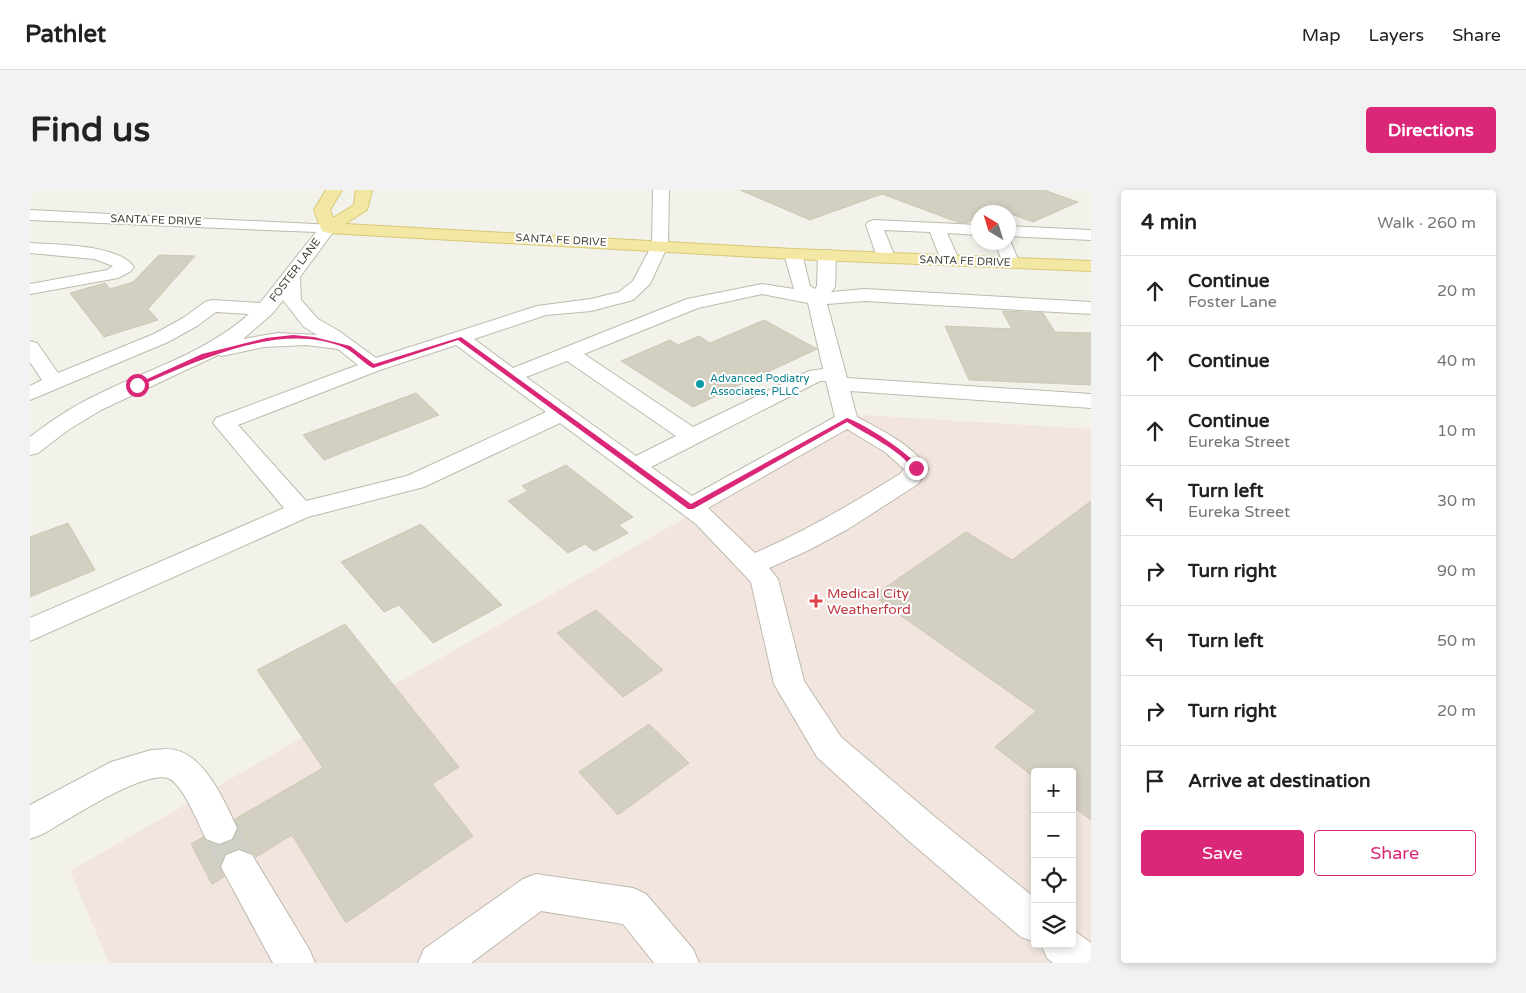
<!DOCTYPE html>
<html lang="en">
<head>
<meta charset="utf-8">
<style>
  :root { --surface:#fff; --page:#f2f2f2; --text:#222; --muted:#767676; --line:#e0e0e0; --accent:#db2777 }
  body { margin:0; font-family:"Varela Round",sans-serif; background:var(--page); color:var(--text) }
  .controls { position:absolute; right:15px; bottom:15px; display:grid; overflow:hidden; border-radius:5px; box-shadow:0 2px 8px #0003 }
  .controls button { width:45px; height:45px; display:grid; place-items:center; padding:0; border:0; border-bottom:1px solid var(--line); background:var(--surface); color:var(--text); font:25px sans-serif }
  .compass { position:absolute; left:941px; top:15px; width:45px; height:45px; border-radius:50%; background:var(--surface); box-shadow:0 2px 8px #0003; rotate:322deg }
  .stop { position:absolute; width:15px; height:15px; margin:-11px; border:4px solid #db2777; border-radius:50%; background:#fff }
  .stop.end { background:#db2777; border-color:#fff; box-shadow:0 1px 5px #0008 }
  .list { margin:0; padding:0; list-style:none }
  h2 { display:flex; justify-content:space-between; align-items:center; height:65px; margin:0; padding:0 20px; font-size:21px }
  h2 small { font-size:16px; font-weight:400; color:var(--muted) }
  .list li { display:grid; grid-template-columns:32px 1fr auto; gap:15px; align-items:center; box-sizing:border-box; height:70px; padding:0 20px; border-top:1px solid var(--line) }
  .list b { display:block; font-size:19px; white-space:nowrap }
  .list p { margin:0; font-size:16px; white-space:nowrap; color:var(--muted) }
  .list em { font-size:16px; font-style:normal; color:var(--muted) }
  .actions { display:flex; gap:10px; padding:15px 20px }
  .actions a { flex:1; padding:11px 0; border:1px solid var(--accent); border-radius:5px; text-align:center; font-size:18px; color:var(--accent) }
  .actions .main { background:var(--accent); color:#fff }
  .icon { flex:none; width:28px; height:28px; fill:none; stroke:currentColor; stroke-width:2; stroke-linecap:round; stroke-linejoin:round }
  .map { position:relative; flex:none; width:1061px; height:773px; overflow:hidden; border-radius:5px }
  header { display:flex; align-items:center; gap:30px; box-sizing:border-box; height:70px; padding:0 25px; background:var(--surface); border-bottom:1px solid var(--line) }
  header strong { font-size:24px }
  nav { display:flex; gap:28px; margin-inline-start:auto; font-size:18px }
  .intro { display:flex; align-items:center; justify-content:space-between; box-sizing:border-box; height:120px; padding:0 30px }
  h1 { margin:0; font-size:35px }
  .button { padding:12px 22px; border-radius:5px; background:var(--accent); color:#fff; font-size:18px; font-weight:700 }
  main { display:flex; gap:30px; padding:0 30px }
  aside { flex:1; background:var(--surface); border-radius:5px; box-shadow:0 2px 8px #0003 }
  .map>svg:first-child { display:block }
  .medical { fill:#f2e5df; fill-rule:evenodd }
  .building { fill:#d3cfc1; stroke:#cdc8b5 }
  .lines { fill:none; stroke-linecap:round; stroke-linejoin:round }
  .minor-tunnel { stroke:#d0cfc7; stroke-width:36; stroke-dasharray:36 18; stroke-linecap:butt }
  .minor-casing { stroke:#bdbaad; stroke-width:2 }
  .major-casing { stroke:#d6c875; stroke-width:2 }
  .minor { fill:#fff; fill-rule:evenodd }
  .major { fill:#f3e8a3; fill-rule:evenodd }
  .route { fill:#db2777 }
  .culture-dot { fill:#0f9aa8; stroke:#fff; stroke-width:2 }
  .health-dot { fill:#e0444e; stroke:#fff; stroke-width:2 }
  .labels { text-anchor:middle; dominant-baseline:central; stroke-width:4; stroke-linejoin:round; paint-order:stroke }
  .far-street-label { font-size:11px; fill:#464339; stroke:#fff }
  .far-culture-label { font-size:11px; fill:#0d838f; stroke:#fff; text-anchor:start }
  .health-label { font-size:14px; fill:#be3a42; stroke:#fff; text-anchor:start }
</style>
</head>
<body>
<header>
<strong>Pathlet</strong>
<nav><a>Map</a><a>Layers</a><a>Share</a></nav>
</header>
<div class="intro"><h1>Find us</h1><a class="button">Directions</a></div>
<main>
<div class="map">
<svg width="1061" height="773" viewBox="0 0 1061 773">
  <rect width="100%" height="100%" fill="#f3f2ea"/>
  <path class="medical" d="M 834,225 L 1061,239 L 1061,773 L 79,773 L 40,681 ZM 1005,582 L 1042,582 L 1042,754 L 1005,754 Z"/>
  <path class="building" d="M 710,0 L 1014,0 L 1048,12 L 1003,32 L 968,19 L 959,22 L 948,22 L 948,27 L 936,33 L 927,32 L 852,4 L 780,30 Z
    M 129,65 L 165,66 L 118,119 L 128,130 L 74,147 L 40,103 L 75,93 L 80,99 L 103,92 Z
    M 972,121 L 1013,123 L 1025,142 L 1061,143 L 1061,195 L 939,190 L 915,136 L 982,139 Z
    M 734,130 L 787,159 L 663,217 L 591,171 L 640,150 L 648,155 L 669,146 L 680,153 Z
    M 386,203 L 409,225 L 294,270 L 273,245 Z
    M 536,275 L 603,327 L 589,335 L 598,343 L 564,361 L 555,354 L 538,363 L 478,311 L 498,301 L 492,296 Z
    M 1061,311 L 1061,630 L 1042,616 L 1042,582 L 1005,582 L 1005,588 L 965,557 L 1006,521 L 843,406 L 936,342 L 982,370 Z
    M 38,333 L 65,380 L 0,407 L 0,347 Z
    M 391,334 L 472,415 L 403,453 L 369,415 L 354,422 L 311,372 Z
    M 566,420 L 633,480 L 593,507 L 527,443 Z
    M 315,434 L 429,577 L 402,594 L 443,646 L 316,733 L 262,645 L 226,667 L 223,663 L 210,658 L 195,663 L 189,676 L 194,687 L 182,694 L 161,654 L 173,647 L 175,651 L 188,656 L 203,651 L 209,639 L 205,629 L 293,578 L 227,480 Z
    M 619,534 L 659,573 L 588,625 L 549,582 Z"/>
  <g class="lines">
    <path class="minor-tunnel" d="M 189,638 L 209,677"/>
    <defs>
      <path id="minor" d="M 623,0 L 639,0 L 638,55 L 620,94 L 603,110 L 561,121 L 516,125 L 444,149 L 483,178 L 657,109 L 732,94 L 764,99 L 754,64 L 757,60 L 763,59 L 769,60 L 772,64 L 780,96 L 785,99 L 787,96 L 788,65 L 791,61 L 797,60 L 803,61 L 806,65 L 805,97 L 801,102 L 835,99 L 1061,112 L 1061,124 L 835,111 L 797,114 L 817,188 L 1061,204 L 1061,218 L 820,201 L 827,227 C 853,241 881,254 898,279 L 888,294 L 818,339 L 779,360 L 739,378 L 748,389 L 774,491 L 811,547 L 905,627 L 1005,708 L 1005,752 L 991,747 L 879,651 L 787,567 L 744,494 L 721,392 L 666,334 L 530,233 L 394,297 L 278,327 L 0,451 L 0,428 L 254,318 L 183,233 L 186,228 L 328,175 L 308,159 L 276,155 L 234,157 L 192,166 L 188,165 L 71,220 L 38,240 L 8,263 L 0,265 L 0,247 C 23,229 48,213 75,201 C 125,177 178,161 219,124 L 186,122 L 167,136 L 138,152 L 0,210 L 0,196 L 12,190 L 0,172 L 0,151 L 7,153 L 28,183 L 124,144 L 153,128 L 175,112 L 182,110 L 230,113 L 286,42 L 0,30 L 0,20 L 304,35 L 306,38 L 270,87 L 271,110 L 288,129 L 309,141 L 346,168 L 507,116 L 561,109 L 589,102 L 603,91 L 622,55 ZM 732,104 L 778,113 L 793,179 L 779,181 L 663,237 L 554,164 L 668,118 ZM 253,110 L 274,137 L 287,145 L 248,143 L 213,149 L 243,123 ZM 426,155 L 516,222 L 377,286 L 276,311 L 208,235 L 350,180 ZM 537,171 L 646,246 L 606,266 L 496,187 ZM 790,191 L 796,191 L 805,227 L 662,306 L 621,277 ZM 817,239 L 855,262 L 874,279 L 870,284 C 823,313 776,341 725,363 L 678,318 Z
        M 844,30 L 948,35 L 948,45 L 917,43 L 929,70 L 926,74 L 920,75 L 914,74 L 911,70 L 900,42 L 854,40 L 865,67 L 862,71 L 856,72 L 850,71 L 847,67 L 836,35 L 838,32 Z
        M 978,36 L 1061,40 L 1061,50 L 978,46 Z
        M 979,48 L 989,72 L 986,76 L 980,77 L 974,76 L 965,52 L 978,52 Z
        M 0,53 C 26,55 88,54 104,77 L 101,81 L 88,88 L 0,104 L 0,94 L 77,80 L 83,76 L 64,69 L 0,63 Z
        M 121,560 C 129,560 137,558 145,560 C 175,566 195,612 207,638 L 202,649 L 189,654 L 176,649 C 169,635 153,594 138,588 C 113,580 36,631 13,644 L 0,649 L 0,615 L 81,572 Z
        M 209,660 L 222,665 L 279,759 L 285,773 L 243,773 L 191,677 L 196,665 Z
        M 506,684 L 603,698 L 616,704 L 663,759 L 669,773 L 624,773 L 593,734 L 511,721 L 441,773 L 388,773 L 394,759 L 493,689 Z
        M 1042,739 L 1061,753 L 1061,773 L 1023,773 L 1017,768 L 1011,754 L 1042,754 Z"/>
      <path id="major" d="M 296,0 L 312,0 L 300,20 L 303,28 L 324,15 L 326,0 L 342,0 L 337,20 L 315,34 L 763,59 L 1061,71 L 1061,81 L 763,69 L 298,43 L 292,41 L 284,20 Z"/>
    </defs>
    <use href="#minor" class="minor-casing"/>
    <use href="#major" class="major-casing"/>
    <use href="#minor" class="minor"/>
    <use href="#major" class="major"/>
  </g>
  <path class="route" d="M 263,145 L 284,147 L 320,156 L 344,174 L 431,147 L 661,314 L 817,228 C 836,235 878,262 890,278 L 884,280 C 869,259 839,246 817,232 L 663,319 L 658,319 L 428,150 L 343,178 C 333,173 325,163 315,158 C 251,130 168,171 109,196 L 104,195 L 172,164 L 236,148 Z"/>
  <circle class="culture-dot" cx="670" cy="194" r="5"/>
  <path class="health-dot" d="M783.5 403.5h5v5h5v5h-5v5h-5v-5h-5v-5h5z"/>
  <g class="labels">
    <g class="far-street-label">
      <text transform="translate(126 30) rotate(2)">SANTA FE DRIVE</text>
      <text transform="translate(531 50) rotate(3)">SANTA FE DRIVE</text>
      <text transform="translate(935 71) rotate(2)">SANTA FE DRIVE</text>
      <text transform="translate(265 80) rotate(-53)">FOSTER LANE</text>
    </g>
    <g class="far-culture-label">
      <text x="680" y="188">Advanced Podiatry<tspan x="680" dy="13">Associates, PLLC</tspan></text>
    </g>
    <g class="health-label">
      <text x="797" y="403">Medical City<tspan x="797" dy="16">Weatherford</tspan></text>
    </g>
  </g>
</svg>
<div class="controls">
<button>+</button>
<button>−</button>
<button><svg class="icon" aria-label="locate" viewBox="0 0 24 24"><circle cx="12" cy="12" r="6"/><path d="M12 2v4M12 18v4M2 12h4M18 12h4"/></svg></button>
<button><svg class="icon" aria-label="layers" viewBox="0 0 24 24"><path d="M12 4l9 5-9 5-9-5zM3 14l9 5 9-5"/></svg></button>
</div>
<svg class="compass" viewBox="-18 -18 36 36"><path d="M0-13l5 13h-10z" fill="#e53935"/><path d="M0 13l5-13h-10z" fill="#767676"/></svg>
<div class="stop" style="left:107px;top:195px"></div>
<div class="stop end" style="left:886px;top:278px"></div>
</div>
<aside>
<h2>4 min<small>Walk · 260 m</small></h2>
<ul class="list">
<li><svg class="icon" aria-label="ahead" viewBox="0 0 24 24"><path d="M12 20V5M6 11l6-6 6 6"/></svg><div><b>Continue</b><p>Foster Lane</p></div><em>20 m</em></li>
<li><svg class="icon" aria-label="ahead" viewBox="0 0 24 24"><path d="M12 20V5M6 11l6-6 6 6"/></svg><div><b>Continue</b></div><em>40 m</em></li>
<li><svg class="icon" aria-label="ahead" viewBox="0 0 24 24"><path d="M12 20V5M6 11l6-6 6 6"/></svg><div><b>Continue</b><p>Eureka Street</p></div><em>10 m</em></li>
<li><svg class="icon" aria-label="left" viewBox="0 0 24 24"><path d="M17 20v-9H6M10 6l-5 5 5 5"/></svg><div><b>Turn left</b><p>Eureka Street</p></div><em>30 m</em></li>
<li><svg class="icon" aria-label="right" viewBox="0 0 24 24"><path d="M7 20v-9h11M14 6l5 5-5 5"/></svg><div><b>Turn right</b></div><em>90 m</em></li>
<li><svg class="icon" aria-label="left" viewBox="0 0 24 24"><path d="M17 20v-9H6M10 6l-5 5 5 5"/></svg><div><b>Turn left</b></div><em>50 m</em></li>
<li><svg class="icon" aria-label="right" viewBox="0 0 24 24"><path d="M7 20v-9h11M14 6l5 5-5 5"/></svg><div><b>Turn right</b></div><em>20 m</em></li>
<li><svg class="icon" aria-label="arrive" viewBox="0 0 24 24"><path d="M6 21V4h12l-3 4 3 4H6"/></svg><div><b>Arrive at destination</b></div></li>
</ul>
<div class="actions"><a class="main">Save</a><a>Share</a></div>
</aside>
</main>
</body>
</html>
